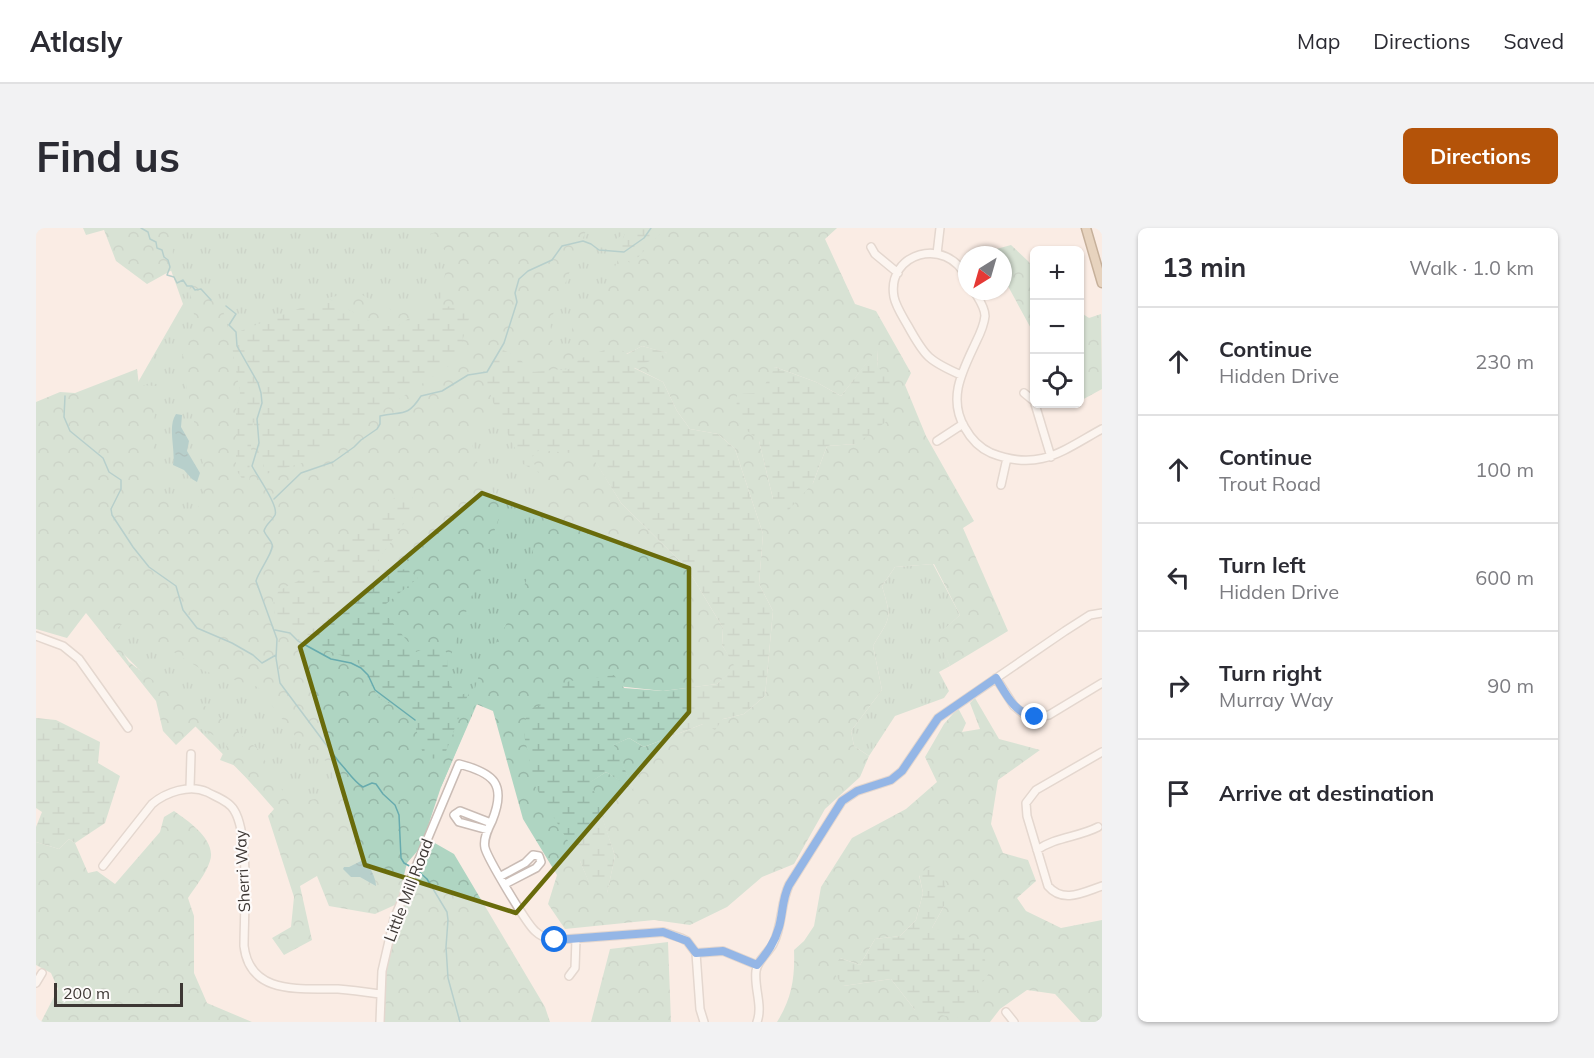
<!DOCTYPE html>
<html lang="en">
<head>
<meta charset="utf-8">
<style>
  :root { --surface:#fff; --page:#f2f2f3; --text:#2b2b33; --muted:#7c7c81; --line:#e1e1e2; --accent:#b45309 }
  body { margin:0; font-family:Mulish,sans-serif; background:var(--page); color:var(--text) }
  .controls { position:absolute; right:18px; top:18px; display:grid; overflow:hidden; border-radius:9px; box-shadow:0 2px 4px #0004 }
  .controls button { width:54px; height:54px; display:grid; place-items:center; padding:0; border:0; border-bottom:2px solid var(--line); background:var(--surface); color:var(--text); font:30px sans-serif }
  .compass { position:absolute; left:922px; top:18px; width:54px; height:54px; border-radius:50%; background:var(--surface); box-shadow:0 2px 4px #0004; rotate:217deg }
  .scale { position:absolute; left:18px; bottom:15px; width:129px; box-sizing:border-box; padding-left:6px; border:3px solid #3d3734; border-top:0; font-size:16px; line-height:21px; white-space:nowrap; color:#3d3734; -webkit-text-stroke:4px #fefbfa; paint-order:stroke }
  .stop { position:absolute; width:18px; height:18px; margin:-14px; border:4px solid #1a73e8; border-radius:50%; background:#fff }
  .stop.end { background:#1a73e8; border-color:#fff; box-shadow:0 2px 6px #0008 }
  .list { margin:0; padding:0; list-style:none }
  h2 { display:flex; justify-content:space-between; align-items:center; height:78px; margin:0; padding:0 24px; font-size:26px }
  h2 small { font-size:20px; font-weight:400; color:var(--muted) }
  .list li { display:grid; grid-template-columns:39px 1fr auto; gap:18px; align-items:center; box-sizing:border-box; height:108px; padding:0 24px; border-top:2px solid var(--line) }
  .list b { display:block; font-size:22px; white-space:nowrap }
  .list p { margin:0; font-size:20px; white-space:nowrap; color:var(--muted) }
  .list em { font-size:20px; font-style:normal; color:var(--muted) }
  .icon { flex:none; width:33px; height:33px; fill:none; stroke:currentColor; stroke-width:2; stroke-linecap:round; stroke-linejoin:round }
  .map { position:relative; flex:none; width:1066px; height:794px; overflow:hidden; border-radius:9px }
  header { display:flex; align-items:center; gap:36px; box-sizing:border-box; height:84px; padding:0 30px; background:var(--surface); border-bottom:2px solid var(--line) }
  header strong { font-size:28px }
  nav { display:flex; gap:33px; margin-inline-start:auto; font-size:21px }
  .intro { display:flex; align-items:center; justify-content:space-between; box-sizing:border-box; height:144px; padding:0 36px }
  h1 { margin:0; font-size:42px }
  .button { padding:15px 27px; border-radius:9px; background:var(--accent); color:#fff; font-size:21px; font-weight:700 }
  main { display:flex; gap:36px; padding:0 36px }
  aside { flex:1; background:var(--surface); border-radius:9px; box-shadow:0 2px 4px #0004 }
  .map>svg:first-child { display:block }
  .grass { fill:url(#grass-tufts) }
  .forest { fill:url(#forest-crowns); fill-rule:evenodd }
  .wetland { fill:url(#wetland-marsh) }
  .water { fill:url(#water-ripples) }
  .lines { fill:none; stroke-linecap:round; stroke-linejoin:round }
  .stream { stroke:#67abae; stroke-width:1.5 }
  .minor-casing { stroke:#cabcb5; stroke-width:10 }
  .major-casing { stroke:#886741; stroke-width:11 }
  .minor { stroke:#fff; stroke-width:7 }
  .major { stroke:#d0b391; stroke-width:8 }
  .route { stroke:#1a73e8; stroke-width:8 }
  .marked { fill:none; stroke:#696b0b; stroke-width:4.5; stroke-linejoin:round }
  .labels { text-anchor:middle; dominant-baseline:central; stroke-width:4.5; stroke-linejoin:round; paint-order:stroke }
  .street-label { font-size:16px; fill:#3d3734; stroke:#fefbfa }
</style>
</head>
<body>
<header>
<strong>Atlasly</strong>
<nav><a>Map</a><a>Directions</a><a>Saved</a></nav>
</header>
<div class="intro"><h1>Find us</h1><a class="button">Directions</a></div>
<main>
<div class="map">
<svg width="1066" height="794" viewBox="0 0 1066 794">
  <defs>
    <pattern id="grass-tufts" width="24" height="20" patternUnits="userSpaceOnUse" patternTransform="scale(1.5)"><rect width="24" height="20" fill="#afd5c2"/><path d="M3 7l-1-3M5 7V3M7 7l1-3M15 17l-1-3M17 17v-4M19 17l1-3" fill="none" stroke="#97b7a7"/></pattern>
    <pattern id="forest-crowns" width="20" height="18" patternUnits="userSpaceOnUse" patternTransform="scale(1.5)"><rect width="20" height="18" fill="#afd5c2"/><path d="M2 6a3 3 0 1 1 6 0M12 15a3 3 0 1 1 6 0" fill="none" stroke="#97b7a7"/></pattern>
    <pattern id="wetland-marsh" width="20" height="14" patternUnits="userSpaceOnUse" patternTransform="scale(1.5)"><rect width="20" height="14" fill="#afd5c2"/><path d="M1 5h8M5 5V1M11 12h8M15 12V8" fill="none" stroke="#97b7a7"/></pattern>
    <pattern id="water-ripples" width="26" height="14" patternUnits="userSpaceOnUse" patternTransform="scale(1.5)"><rect width="26" height="14" fill="#67abae"/><path d="M2 4q2-2 4 0t4 0M15 11q2-2 4 0t4 0" fill="none" stroke="#568c8e"/></pattern>
  </defs>
  <rect width="100%" height="100%" fill="#faece4"/>
  <path class="grass" d="M 120,0 L 633,0 L 573,172 L 405,559 L 254,594 L 66,404 L 97,163 L 147,76 Z
    M 897,336 L 924,387 L 901,408 L 914,438 L 903,444 L 913,463 L 908,470 L 859,488 L 833,528 L 818,518 L 815,503 L 846,462 L 837,418 C 855,388 856,392 846,358 L 859,339 Z"/>
  <path class="forest" d="M 47,0 L 135,0 L 138,41 L 111,56 L 80,33 L 68,2 L 50,7 Z
    M 412,0 L 551,0 L 514,94 L 517,118 L 521,125 L 530,122 L 535,113 L 537,93 L 541,81 L 573,53 L 583,29 L 574,17 L 587,6 L 591,0 L 586,13 L 595,37 L 629,0 L 801,0 L 789,11 L 819,76 L 840,83 L 875,145 L 869,157 L 890,208 L 938,293 L 927,300 L 972,403 L 914,438 L 900,408 L 924,387 L 898,336 L 859,339 L 846,358 C 856,392 855,388 837,418 L 846,462 L 815,503 L 818,518 L 833,528 L 824,549 L 789,581 L 758,636 L 726,649 L 691,679 L 654,697 L 618,692 L 529,701 L 512,676 L 521,647 L 487,591 L 457,483 L 440,476 L 405,559 L 385,619 L 371,635 L 361,676 L 339,686 L 293,678 L 281,648 L 264,658 L 276,712 L 248,727 L 236,710 L 255,699 L 258,669 L 232,588 L 238,581 L 200,538 L 184,532 L 192,515 L 160,498 L 140,517 L 127,503 L 120,473 L 50,385 L 31,410 L 0,401 L 0,174 L 24,164 L 39,165 L 101,141 L 103,157 L 120,158 L 117,222 L 123,258 L 139,284 L 157,283 L 167,275 L 167,236 L 145,132 L 159,93 L 152,50 L 184,72 L 194,107 L 204,165 L 200,182 L 213,258 L 217,189 L 230,246 L 380,85 L 362,98 L 343,98 L 291,70 L 320,64 L 364,86 L 405,72 L 412,26 L 394,6 ZM 606,118 L 631,125 L 597,139 L 627,154 L 641,183 L 654,201 L 682,206 L 699,221 L 727,306 L 723,356 L 737,383 L 729,468 L 708,486 L 667,496 L 608,519 L 593,510 L 577,517 L 597,560 L 570,544 L 554,554 L 579,628 L 571,665 L 553,654 L 544,633 L 534,453 L 627,463 L 681,456 L 700,439 L 686,417 L 687,400 L 651,340 L 585,275 L 555,226 L 503,222 L 495,230 L 510,261 L 505,279 L 504,294 L 498,307 L 496,339 L 477,384 L 444,444 L 439,460 L 433,464 L 407,531 L 388,530 L 376,486 L 343,470 L 321,433 L 254,409 L 248,394 L 239,389 L 237,370 L 244,362 L 272,348 L 365,264 L 377,263 L 371,291 L 340,335 L 346,344 L 371,341 L 344,380 L 380,424 L 395,419 L 409,422 L 413,433 L 466,281 L 441,234 L 432,202 L 461,185 L 447,144 L 481,128 L 495,144 C 533,141 573,137 606,118 ZM 841,122 L 842,140 L 820,216 L 791,218 L 777,255 L 737,271 L 723,213 L 739,139 L 780,154 L 805,168 ZM 94,390 L 107,405 L 168,443 L 222,459 L 269,521 L 295,536 L 299,568 L 266,573 L 249,567 L 223,522 L 171,479 L 138,468 L 93,434 L 75,405 Z
    M 975,17 L 993,34 L 998,44 L 998,106 L 967,49 L 967,27 L 955,27 L 953,23 Z
    M 1044,84 L 1053,90 L 1065,86 L 1066,161 L 1044,173 Z
    M 939,470 L 963,511 L 1004,522 L 962,552 L 955,596 L 967,625 L 992,632 L 1000,653 L 981,670 L 990,683 L 1025,700 L 1066,692 L 1066,794 L 1045,794 L 1019,766 L 991,762 L 964,781 L 954,794 L 741,794 C 756,770 759,749 758,722 L 768,713 L 778,698 L 785,659 L 816,610 L 870,581 L 901,554 L 889,529 L 908,496 L 922,480 L 930,495 L 926,504 L 944,501 L 934,475 ZM 883,647 L 908,678 L 896,700 L 879,782 L 855,751 L 807,758 L 804,730 L 824,737 L 839,711 L 864,708 L 880,692 L 887,665 Z
    M 138,583 C 152,593 181,612 174,633 C 170,646 159,659 152,670 L 158,688 L 158,745 L 171,775 L 216,794 L 5,794 L 22,761 L 15,745 L 0,737 L 0,614 L 23,621 L 33,611 L 39,615 L 52,645 L 61,643 L 79,656 L 124,604 L 128,589 Z
    M 397,614 L 418,626 L 509,779 L 514,794 L 345,794 L 348,717 Z
    M 632,714 L 635,794 L 555,794 L 574,721 Z"/>
  <path class="wetland" d="M 592,0 L 629,0 L 595,37 L 580,17 L 586,13 Z
    M 291,70 L 343,98 L 362,98 L 380,85 L 420,77 L 435,84 L 420,133 L 269,234 L 230,246 L 217,192 L 212,259 L 200,242 L 200,182 L 204,165 L 194,107 Z
    M 580,118 L 591,126 L 606,118 L 632,125 L 598,140 L 627,154 L 641,183 L 654,201 L 682,206 L 699,221 L 727,306 L 723,356 L 737,383 L 729,468 L 708,486 L 687,491 L 679,502 L 667,496 L 608,519 L 593,510 L 578,517 L 598,562 L 570,544 L 555,554 L 579,628 L 571,666 L 553,655 L 544,633 L 499,558 L 488,507 L 491,482 L 508,476 L 515,460 L 534,453 L 578,447 L 588,460 L 627,463 L 681,456 L 699,439 L 686,417 L 687,400 L 651,340 L 585,275 L 555,227 L 503,222 L 495,230 L 503,245 L 487,236 L 461,185 L 447,144 L 467,122 L 481,128 L 496,144 L 534,141 L 543,131 Z
    M 841,121 L 842,140 L 855,149 L 851,193 L 820,216 L 791,218 L 777,255 L 750,285 L 737,271 L 723,213 L 700,193 L 701,166 L 724,165 L 739,139 L 780,154 L 805,168 Z
    M 378,263 L 371,291 L 340,335 L 346,344 L 371,341 L 382,350 L 345,380 L 380,424 L 395,419 L 409,422 C 416,441 404,454 425,467 L 433,464 L 407,531 L 388,530 L 376,486 L 343,470 L 321,433 L 254,409 L 248,394 L 239,389 L 237,369 L 244,362 L 272,348 L 365,264 Z
    M 0,490 L 20,492 L 64,514 L 62,535 L 84,548 L 69,595 L 39,615 L 33,611 L 23,621 L 0,614 L 0,599 L 6,584 L 0,580 Z
    M 895,638 L 910,646 L 908,678 L 896,700 L 945,712 L 952,747 L 921,790 L 879,782 L 855,751 L 807,758 L 796,742 L 804,730 L 824,737 L 839,711 L 864,708 L 880,692 L 887,665 L 883,646 Z"/>
  <path class="water" d="M 140,186 L 146,187 L 145,199 L 153,213 L 151,223 L 164,245 L 161,254 L 156,251 L 148,242 L 137,237 C 140,222 131,199 140,186 Z
    M 327,632 C 333,636 340,650 340,658 L 324,649 L 315,649 L 307,641 L 308,639 L 313,639 Z"/>
  <g class="lines">
    <path class="stream" d="M 105,0 L 112,4 L 114,11 L 120,14 L 121,20 L 126,22 L 128,29 L 132,32 L 134,39 L 131,47 L 138,49 L 141,55 L 147,52 L 151,58 L 156,58 L 159,62 L 165,61 L 175,72
      M 190,78 L 200,86 L 193,97 L 200,104 L 201,118 L 222,155 L 225,165 L 226,175 L 221,191 L 223,215 L 216,238 C 221,248 243,278 239,287 C 236,293 230,296 228,303 C 230,308 234,311 236,316 C 239,322 222,344 220,353 L 241,411 L 240,430 L 244,455 L 303,534 C 310,541 319,555 327,559 L 336,555 L 340,556 L 347,566 L 359,577 L 363,587 L 365,630 L 368,635 L 377,640
      M 29,168 L 28,189 L 34,203 L 67,230 L 73,244 L 85,252 L 85,261 L 75,281 L 76,287 L 97,319 L 113,339 L 140,358 L 147,382 L 161,400 L 196,415 L 217,427 L 226,435 L 240,427
      M 238,271 L 265,245 L 297,234 L 318,219 L 325,212 L 341,201 L 344,196 L 344,188 C 366,183 371,190 385,168 L 406,163 L 432,147 L 451,144 L 468,115 L 481,74 L 479,65 L 483,51 L 492,43 L 516,32 L 526,18 L 547,13 L 555,16 L 563,22 L 588,24 L 608,10 L 615,0
      M 239,402 L 254,405 L 262,413 L 295,431 L 315,435 L 325,440 L 332,447 L 339,462 L 379,492
      M 381,642 L 391,651 L 411,684 L 412,692 L 410,719 L 412,750 L 424,794"/>
    <defs>
      <path id="minor" d="M 835,19 L 839,26 L 862,45
        M 901,26 L 904,0
        M 938,63 C 942,70 949,79 949,88 C 948,97 944,106 940,114 C 927,142 911,170 929,200 C 935,211 944,220 955,225 C 1003,244 1026,223 1066,201
        M 925,147 C 893,133 889,129 872,98 C 867,89 860,79 858,69 C 850,25 910,7 931,50
        M 988,165 L 999,174
        M 999,176 L 1015,229
        M 901,213 L 927,196
        M 965,257 L 971,230
        M 0,408 L 27,418 L 43,431 L 92,500
        M 960,450 L 978,478 L 989,487 L 999,489 L 1013,487 L 1066,455
        M 1066,524 L 1000,562 L 990,575 L 991,588 L 1012,658 C 1027,676 1048,664 1066,658
        M 154,560 L 155,526
        M 452,602 L 423,594 L 418,587 L 424,583 L 455,595
        M 1001,622 C 1019,609 1043,609 1062,599
        M 67,638 L 116,576 C 130,564 154,556 171,564 C 180,569 193,573 198,582 C 214,607 208,686 208,718 C 214,768 265,760 302,761 C 316,762 330,764 344,766
        M 465,648 L 489,635 L 497,627 L 503,628 L 505,634 L 500,640 L 469,656
        M 660,725 L 687,723 L 721,737
        M 533,748 L 539,740 L 540,711
        M 0,755 L 6,745
        M 970,784 L 978,794
        M 344,794 L 346,743 L 358,691 L 423,536 C 458,545 471,556 456,593 C 452,601 447,611 449,620 C 452,631 490,695 499,703 C 504,708 511,711 519,712 L 627,704 L 645,710 L 651,713 L 660,725 L 664,781 L 668,794
        M 721,794 C 727,777 718,761 720,743 C 721,733 732,725 737,716 C 747,697 744,676 753,657 L 806,573 L 821,563 L 855,552 L 866,543 L 902,490 L 1029,403 L 1054,387 L 1066,385"/>
      <path id="major" d="M 1050,0 L 1066,55"/>
    </defs>
    <use href="#minor" class="minor-casing"/>
    <use href="#major" class="major-casing"/>
    <use href="#minor" class="minor"/>
    <use href="#major" class="major"/>
  </g>
  <g class="lines">
    <path class="route" d="M 519,712 L 627,704 L 651,713 L 660,725 L 687,723 L 721,737 C 731,725 739,714 743,699 C 747,685 746,671 753,657 L 806,573 L 821,563 L 855,552 L 866,543 L 902,490 L 960,450 C 970,466 978,485 999,489"/>
  </g>
  <path d="M0 0H1066V794H0ZM 446,265 L 653,340 L 653,484 L 480,685 L 329,637 L 264,419 Z" fill="#faece4" fill-opacity=".55" fill-rule="evenodd"/>
  <path class="marked" d="M 446,265 L 653,340 L 653,484 L 480,685 L 329,637 L 264,419 Z"/>
  <g class="labels">
    <g class="street-label">
      <text transform="translate(206 643) rotate(-93)">Sherri Way</text>
      <text transform="translate(372 662) rotate(-69)">Little Mill Road</text>
    </g>
  </g>
</svg>
<div class="controls">
<button>+</button>
<button>−</button>
<button><svg class="icon" aria-label="locate" viewBox="0 0 24 24"><circle cx="12" cy="12" r="6"/><path d="M12 2v4M12 18v4M2 12h4M18 12h4"/></svg></button>
</div>
<svg class="compass" viewBox="-18 -18 36 36"><path d="M0-13l5 13h-10z" fill="#e53935"/><path d="M0 13l5-13h-10z" fill="#7c7c81"/></svg>
<div class="scale">200 m</div>
<div class="stop" style="left:519px;top:712px"></div>
<div class="stop end" style="left:999px;top:489px"></div>
</div>
<aside>
<h2>13 min<small>Walk · 1.0 km</small></h2>
<ul class="list">
<li><svg class="icon" aria-label="ahead" viewBox="0 0 24 24"><path d="M12 20V5M6 11l6-6 6 6"/></svg><div><b>Continue</b><p>Hidden Drive</p></div><em>230 m</em></li>
<li><svg class="icon" aria-label="ahead" viewBox="0 0 24 24"><path d="M12 20V5M6 11l6-6 6 6"/></svg><div><b>Continue</b><p>Trout Road</p></div><em>100 m</em></li>
<li><svg class="icon" aria-label="left" viewBox="0 0 24 24"><path d="M17 20v-9H6M10 6l-5 5 5 5"/></svg><div><b>Turn left</b><p>Hidden Drive</p></div><em>600 m</em></li>
<li><svg class="icon" aria-label="right" viewBox="0 0 24 24"><path d="M7 20v-9h11M14 6l5 5-5 5"/></svg><div><b>Turn right</b><p>Murray Way</p></div><em>90 m</em></li>
<li><svg class="icon" aria-label="arrive" viewBox="0 0 24 24"><path d="M6 21V4h12l-3 4 3 4H6"/></svg><div><b>Arrive at destination</b></div></li>
</ul>
</aside>
</main>
</body>
</html>
